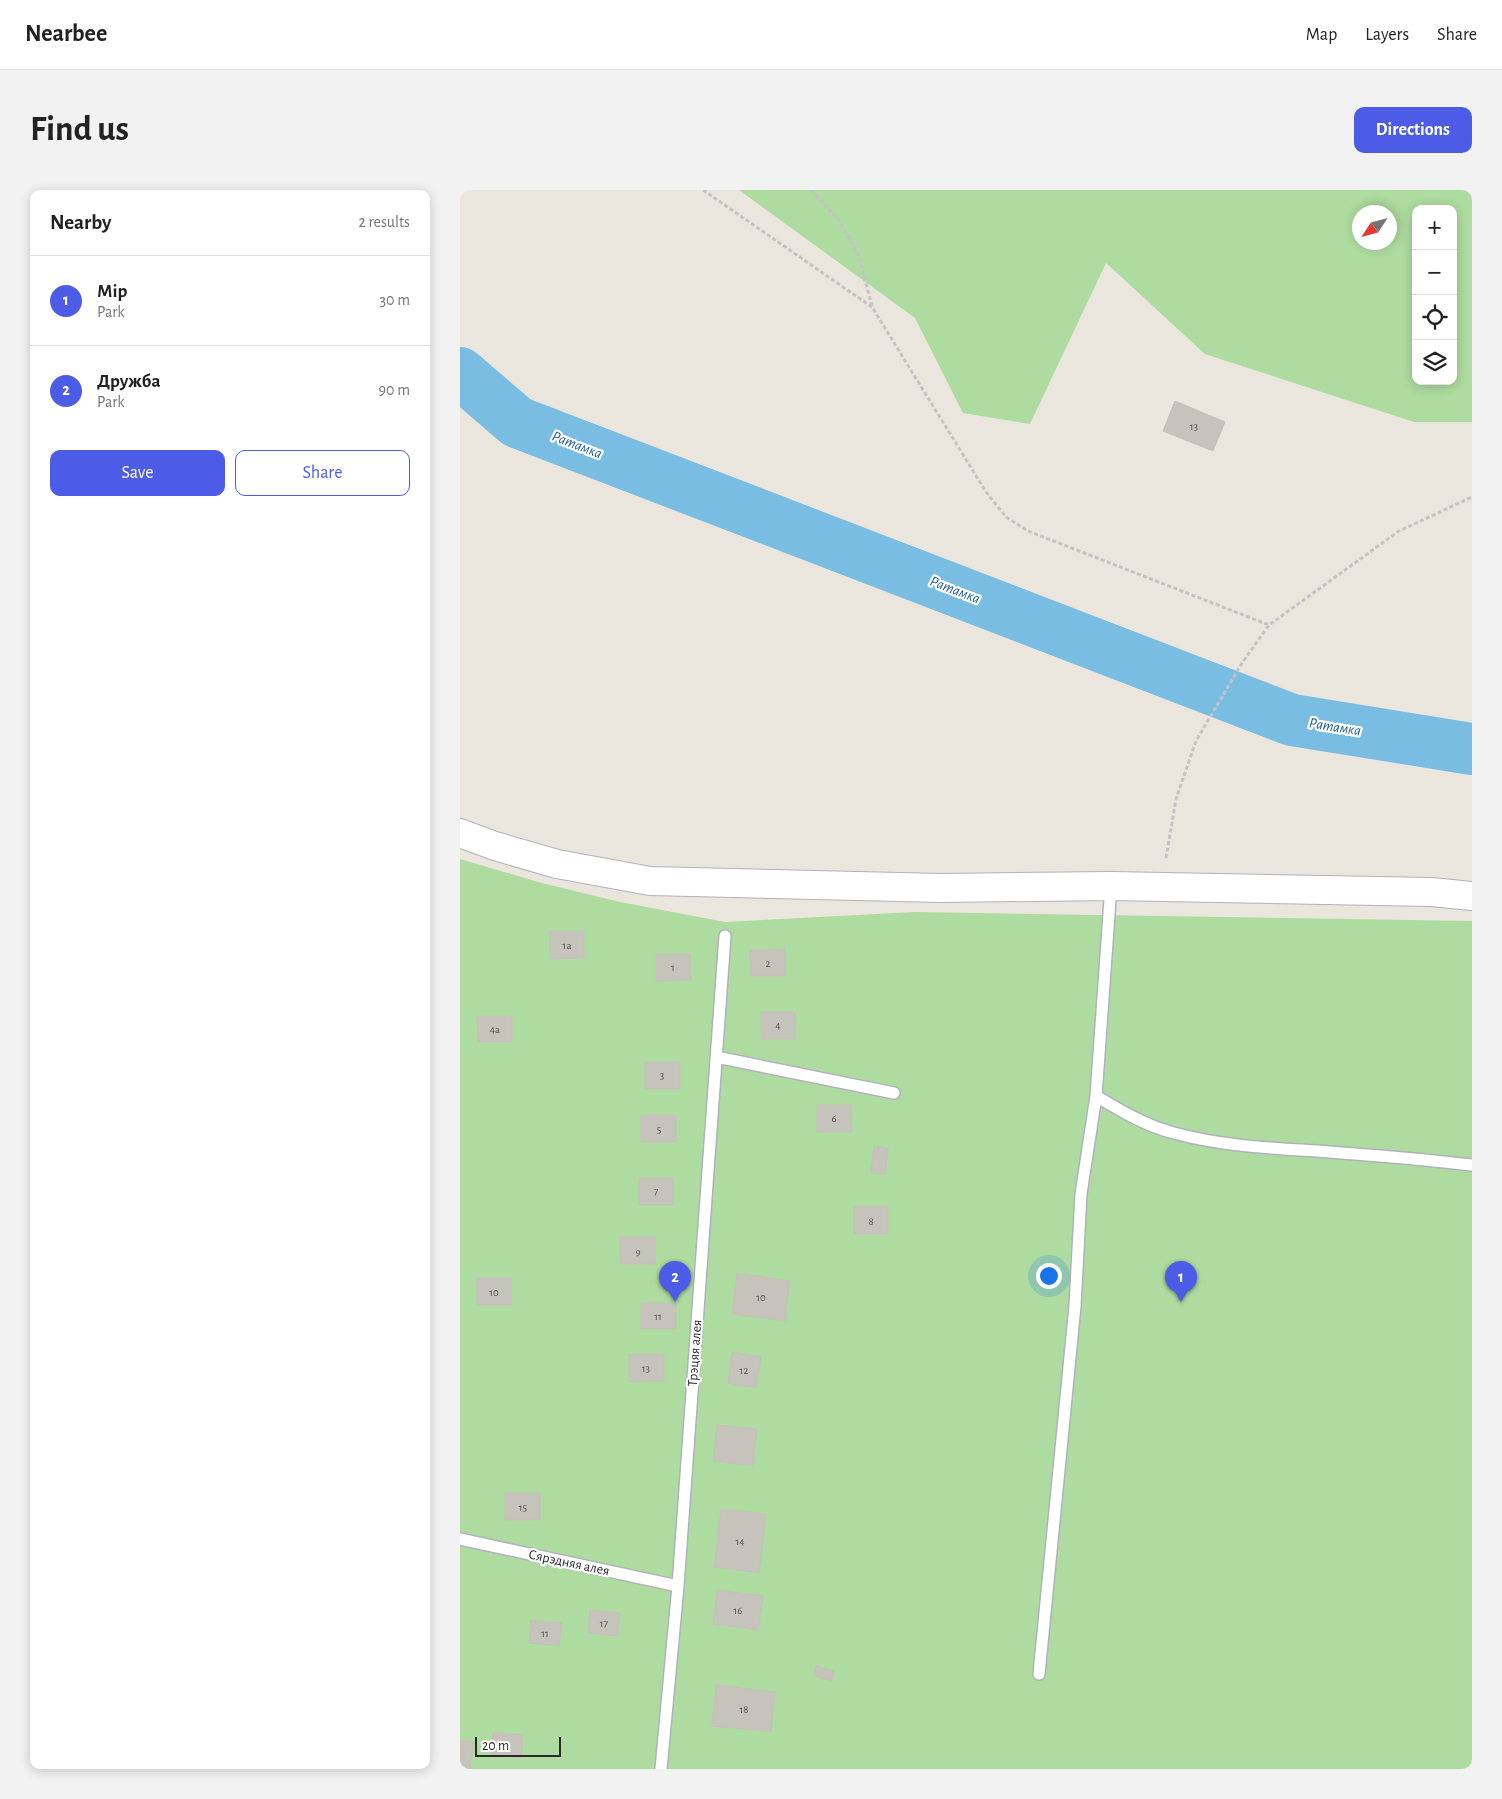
<!DOCTYPE html>
<html lang="en">
<head>
<meta charset="utf-8">
<style>
  :root { --surface:#fff; --page:#f2f2f2; --text:#222; --muted:#767676; --line:#e0e0e0; --accent:#4d5ce7 }
  body { margin:0; font-family:"Alegreya Sans",sans-serif; background:var(--page); color:var(--text) }
  .controls { position:absolute; right:15px; top:15px; display:grid; overflow:hidden; border-radius:10px; box-shadow:0 2px 12px #0003 }
  .controls button { width:45px; height:45px; display:grid; place-items:center; padding:0; border:0; border-bottom:1px solid var(--line); background:var(--surface); color:var(--text); font:25px sans-serif }
  .compass { position:absolute; left:892px; top:15px; width:45px; height:45px; border-radius:50%; background:var(--surface); box-shadow:0 2px 12px #0003; rotate:234deg }
  .scale { position:absolute; left:15px; bottom:12px; width:86px; box-sizing:border-box; padding-left:5px; border:2px solid #2a2a2a; border-top:0; font-size:14px; line-height:18px; white-space:nowrap; color:#2a2a2a; -webkit-text-stroke:4px #fff; paint-order:stroke }
  .you { position:absolute; left:588px; top:1085px; width:18px; height:18px; margin:-12px; border:4px solid #fff; border-radius:50%; background:#1a73e8; box-shadow:0 0 0 8px #1a73e833 }
  .badge { display:grid; place-items:center; width:32px; height:32px; border-radius:50%; background:var(--accent); color:#fff; font-size:16px; font-weight:700 }
  .pin { position:absolute; translate:-50% -41px; filter:drop-shadow(0 1px 2px #0008) }
  .pin::after { content:''; position:absolute; top:26px; width:18px; height:15px; background:inherit; clip-path:polygon(0 0,100% 0,50% 100%) }
  .list { margin:0; padding:0; list-style:none }
  h2 { display:flex; justify-content:space-between; align-items:center; height:65px; margin:0; padding:0 20px; font-size:21px }
  h2 small { font-size:16px; font-weight:400; color:var(--muted) }
  .list li { display:grid; grid-template-columns:32px 1fr auto; gap:15px; align-items:center; box-sizing:border-box; height:90px; padding:0 20px; border-top:1px solid var(--line) }
  .list b { display:block; font-size:19px; white-space:nowrap }
  .list p { margin:0; font-size:16px; white-space:nowrap; color:var(--muted) }
  .list em { font-size:16px; font-style:normal; color:var(--muted) }
  .actions { display:flex; gap:10px; padding:15px 20px }
  .actions a { flex:1; padding:11px 0; border:1px solid var(--accent); border-radius:10px; text-align:center; font-size:18px; color:var(--accent) }
  .actions .main { background:var(--accent); color:#fff }
  .icon { flex:none; width:28px; height:28px; fill:none; stroke:currentColor; stroke-width:2; stroke-linecap:round; stroke-linejoin:round }
  .map { position:relative; flex:none; width:1012px; height:1579px; overflow:hidden; border-radius:10px }
  header { display:flex; align-items:center; gap:30px; box-sizing:border-box; height:70px; padding:0 25px; background:var(--surface); border-bottom:1px solid var(--line) }
  header strong { font-size:24px }
  nav { display:flex; gap:28px; margin-inline-start:auto; font-size:18px }
  .intro { display:flex; align-items:center; justify-content:space-between; box-sizing:border-box; height:120px; padding:0 30px }
  h1 { margin:0; font-size:35px }
  .button { padding:12px 22px; border-radius:10px; background:var(--accent); color:#fff; font-size:18px; font-weight:700 }
  main { display:flex; gap:30px; padding:0 30px }
  aside { flex:1; background:var(--surface); border-radius:10px; box-shadow:0 2px 12px #0003 }
  .map>svg:first-child { display:block }
  .green { fill:#aedb9f; fill-rule:evenodd }
  .lines { fill:none; stroke-linecap:round; stroke-linejoin:round }
  .river { stroke:#7abde2; stroke-width:52 }
  .building { fill:#c6c2bc; stroke:#c5c1b7 }
  .lane-casing { stroke:#b0b2bc; stroke-width:14 }
  .secondary-casing { stroke:#b0b2bc; stroke-width:30 }
  .path { stroke:#c3c3c3; stroke-width:3; stroke-dasharray:4 2.5; stroke-linecap:butt }
  .lane { stroke:#fff; stroke-width:11 }
  .secondary { stroke:#fff; stroke-width:28 }
  .labels { text-anchor:middle; dominant-baseline:central; stroke-width:4.5; stroke-linejoin:round; paint-order:stroke }
  .number-label { font-size:11px; fill:#51504e }
  .street-label { font-size:14px; fill:#2a2a2a; stroke:#fff }
  .water-label { font-size:15px; font-style:italic; fill:#1b5b8c; stroke:#fff }
</style>
</head>
<body>
<header>
<strong>Nearbee</strong>
<nav><a>Map</a><a>Layers</a><a>Share</a></nav>
</header>
<div class="intro"><h1>Find us</h1><a class="button">Directions</a></div>
<main>
<aside>
<h2>Nearby<small>2 results</small></h2>
<ul class="list">
<li><span class="badge">1</span><div><b>Мір</b><p>Park</p></div><em>30 m</em></li>
<li><span class="badge">2</span><div><b>Дружба</b><p>Park</p></div><em>90 m</em></li>
</ul>
<div class="actions"><a class="main">Save</a><a>Share</a></div>
</aside>
<div class="map">
<svg width="1012" height="1579" viewBox="0 0 1012 1579">
  <rect width="100%" height="100%" fill="#eae6dd"/>
  <path class="green" d="M 279,0 L 1012,0 L 1012,232 L 954,232 L 745,164 L 646,73 L 570,234 L 503,223 L 455,128 ZM 956,19 L 993,19 L 993,191 L 956,191 ZM 929,22 L 929,52 L 899,52 L 899,22 Z
    M 0,669 L 82,693 L 160,712 L 265,732 L 455,722 L 1012,731 L 1012,1579 L 0,1579 Z"/>
  <g class="lines">
    <path class="river" d="M 0,183 L 57,232 L 832,530 L 1012,559"/>
  </g>
  <path class="building" d="M 715,211 L 765,232 L 753,261 L 703,241 Z
    M 90,741 L 124,741 L 124,768 L 90,769 Z
    M 325,759 L 325,786 L 291,786 L 290,760 Z
    M 196,764 L 230,764 L 231,790 L 196,791 Z
    M 301,822 L 335,822 L 336,849 L 301,849 Z
    M 17,826 L 52,826 L 52,852 L 18,852 Z
    M 185,872 L 220,872 L 220,899 L 185,899 Z
    M 357,915 L 391,915 L 392,942 L 357,942 Z
    M 181,925 L 216,925 L 216,952 L 181,952 Z
    M 414,956 L 428,958 L 425,985 L 411,983 Z
    M 179,988 L 213,988 L 213,1015 L 179,1015 Z
    M 394,1017 L 428,1017 L 428,1044 L 394,1044 Z
    M 160,1047 L 195,1047 L 195,1074 L 160,1074 Z
    M 277,1083 L 330,1091 L 325,1131 L 272,1124 Z
    M 17,1088 L 51,1088 L 51,1115 L 17,1115 Z
    M 181,1113 L 216,1113 L 216,1139 L 181,1139 Z
    M 272,1162 L 301,1167 L 296,1198 L 268,1193 Z
    M 169,1164 L 204,1164 L 204,1191 L 169,1192 Z
    M 257,1235 L 297,1239 L 293,1276 L 253,1271 Z
    M 45,1303 L 80,1303 L 80,1330 L 45,1330 Z
    M 261,1319 L 306,1324 L 299,1383 L 254,1377 Z
    M 257,1400 L 303,1406 L 298,1440 L 253,1434 Z
    M 130,1420 L 160,1423 L 158,1446 L 128,1443 Z
    M 71,1430 L 102,1433 L 99,1456 L 69,1453 Z
    M 356,1476 L 374,1481 L 372,1491 L 354,1486 Z
    M 256,1495 L 315,1502 L 311,1542 L 252,1536 Z
    M 33,1542 L 63,1545 L 61,1568 L 31,1565 Z
    M 0,1550 L 14,1552 L 10,1579 L 0,1578 Z"/>
  <g class="lines">
    <defs>
      <path id="lane" d="M 256,867 L 434,903
        M 636,906 C 661,921 686,936 714,943 C 761,956 809,958 857,961 C 909,965 960,969 1012,975
        M 0,1349 L 218,1396
        M 579,1484 L 615,1116 L 621,1004 L 636,906 L 651,696
        M 201,1579 L 218,1396 L 265,746"/>
      <path id="secondary" d="M 0,643 L 35,656 L 97,674 L 190,691 L 482,698 L 651,696 L 972,702 L 1012,706"/>
    </defs>
    <use href="#lane" class="lane-casing"/>
    <use href="#secondary" class="secondary-casing"/>
    <path class="path" d="M 243,0 L 412,117 L 526,302 L 546,327 L 568,341 L 809,435
      M 351,0 L 378,29 L 398,64 L 412,116
      M 706,668 L 716,609 L 736,551 L 782,473 L 809,435 L 939,341 L 1012,307"/>
    <use href="#lane" class="lane"/>
    <use href="#secondary" class="secondary"/>
  </g>
  <g class="labels">
    <g class="number-label">
      <text x="734" y="236">13</text>
      <text x="107" y="755">1а</text>
      <text x="308" y="773">2</text>
      <text x="213" y="777">1</text>
      <text x="318" y="835">4</text>
      <text x="35" y="839">4а</text>
      <text x="202" y="885">3</text>
      <text x="374" y="928">6</text>
      <text x="199" y="939">5</text>
      <text x="196" y="1001">7</text>
      <text x="411" y="1031">8</text>
      <text x="178" y="1061">9</text>
      <text x="34" y="1102">10</text>
      <text x="301" y="1107">10</text>
      <text x="198" y="1126">11</text>
      <text x="186" y="1178">13</text>
      <text x="284" y="1180">12</text>
      <text x="63" y="1317">15</text>
      <text x="280" y="1351">14</text>
      <text x="278" y="1420">16</text>
      <text x="144" y="1433">17</text>
      <text x="85" y="1443">11</text>
      <text x="284" y="1519">18</text>
    </g>
    <g class="street-label">
      <text transform="translate(235 1163) rotate(-86)">Трэцяя алея</text>
      <text transform="translate(109 1373) rotate(12)">Сярэдняя алея</text>
    </g>
    <g class="water-label">
      <text transform="translate(117 255) rotate(21)">Ратамка</text>
      <text transform="translate(495 400) rotate(21)">Ратамка</text>
      <text transform="translate(875 537) rotate(9)">Ратамка</text>
    </g>
  </g>
</svg>
<div class="controls">
<button>+</button>
<button>−</button>
<button><svg class="icon" aria-label="locate" viewBox="0 0 24 24"><circle cx="12" cy="12" r="6"/><path d="M12 2v4M12 18v4M2 12h4M18 12h4"/></svg></button>
<button><svg class="icon" aria-label="layers" viewBox="0 0 24 24"><path d="M12 4l9 5-9 5-9-5zM3 14l9 5 9-5"/></svg></button>
</div>
<svg class="compass" viewBox="-18 -18 36 36"><path d="M0-13l5 13h-10z" fill="#e53935"/><path d="M0 13l5-13h-10z" fill="#767676"/></svg>
<div class="scale">20 m</div>
<div class="you"></div>
<div class="pin badge" style="left:721px;top:1112px">1</div>
<div class="pin badge" style="left:215px;top:1112px">2</div>
</div>
</main>
</body>
</html>
